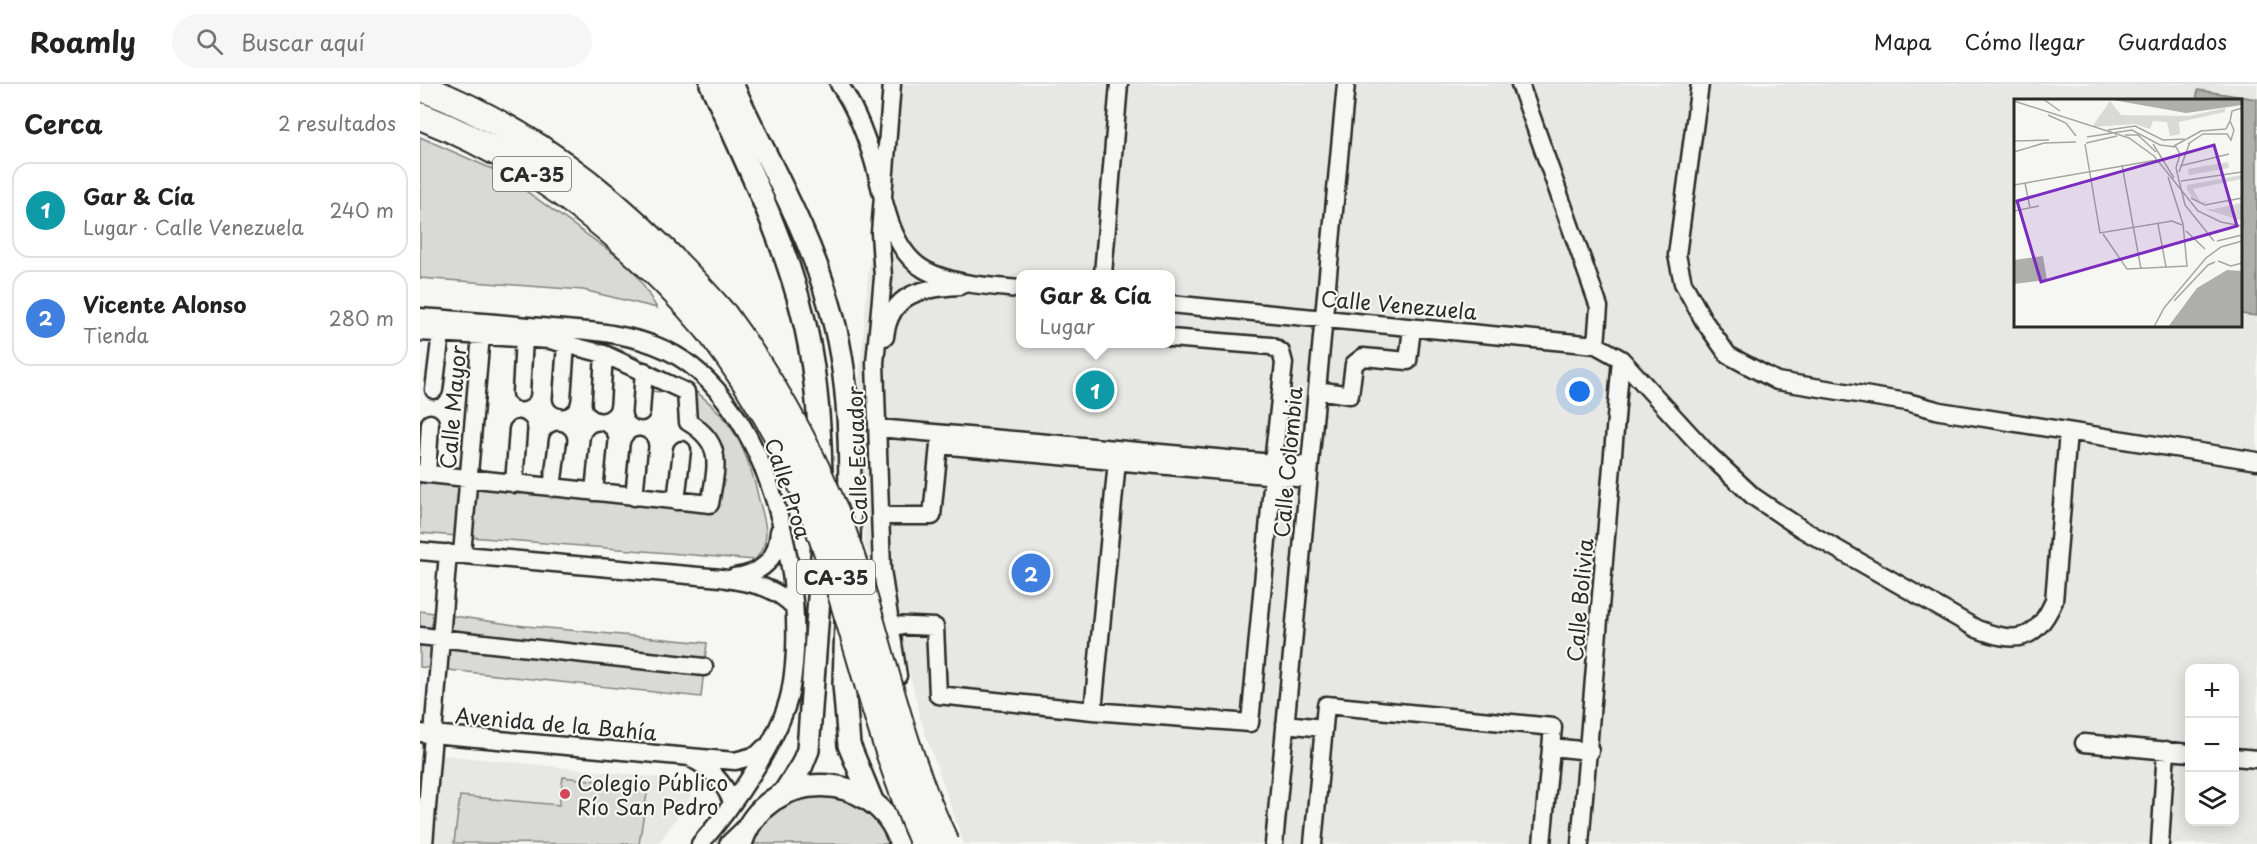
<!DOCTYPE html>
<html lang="es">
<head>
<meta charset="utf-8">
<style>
  :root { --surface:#fff; --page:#f6f6f6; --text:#222; --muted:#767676; --line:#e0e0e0; --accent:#ea580c }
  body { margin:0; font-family:"Playpen Sans",sans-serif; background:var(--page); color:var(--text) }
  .controls { position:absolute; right:18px; bottom:18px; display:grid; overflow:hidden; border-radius:12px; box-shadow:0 3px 15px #0003 }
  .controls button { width:54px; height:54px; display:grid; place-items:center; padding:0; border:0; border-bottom:2px solid var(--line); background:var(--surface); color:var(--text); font:30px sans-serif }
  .you { position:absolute; left:1160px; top:308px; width:21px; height:21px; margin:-15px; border:4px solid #fff; border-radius:50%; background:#1a73e8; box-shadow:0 0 0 9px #1a73e833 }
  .badge { display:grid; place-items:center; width:39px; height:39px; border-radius:50%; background:var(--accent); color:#fff; font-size:20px; font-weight:700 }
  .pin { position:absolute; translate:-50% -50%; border:3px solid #fff; box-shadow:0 2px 6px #0006 }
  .popup { position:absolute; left:596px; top:186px; width:159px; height:78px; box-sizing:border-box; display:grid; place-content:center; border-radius:12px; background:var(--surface); filter:drop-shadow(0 2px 4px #0005); font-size:20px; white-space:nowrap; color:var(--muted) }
  .popup b { font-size:22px; color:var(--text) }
  .popup::after { content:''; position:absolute; left:50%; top:100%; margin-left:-12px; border:12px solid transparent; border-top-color:var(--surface) }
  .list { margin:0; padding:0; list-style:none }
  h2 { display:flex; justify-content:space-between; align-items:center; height:78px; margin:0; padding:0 24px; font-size:26px }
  h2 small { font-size:20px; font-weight:400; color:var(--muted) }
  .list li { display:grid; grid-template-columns:39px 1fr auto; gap:18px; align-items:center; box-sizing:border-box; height:96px; margin:0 12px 12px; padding:0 12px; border:2px solid var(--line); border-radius:18px }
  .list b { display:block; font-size:22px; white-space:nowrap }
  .list p { margin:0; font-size:20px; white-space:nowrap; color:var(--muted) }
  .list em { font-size:20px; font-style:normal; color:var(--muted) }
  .icon { flex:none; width:33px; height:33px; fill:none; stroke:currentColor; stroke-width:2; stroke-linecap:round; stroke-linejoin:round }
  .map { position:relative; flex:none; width:1837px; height:760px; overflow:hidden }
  header { display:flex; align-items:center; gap:36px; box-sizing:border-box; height:84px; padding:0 30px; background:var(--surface); border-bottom:2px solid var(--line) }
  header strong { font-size:28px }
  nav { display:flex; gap:33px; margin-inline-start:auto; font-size:21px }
  .search { width:420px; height:54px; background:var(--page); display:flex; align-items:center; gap:15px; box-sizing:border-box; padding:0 21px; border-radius:33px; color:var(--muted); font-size:22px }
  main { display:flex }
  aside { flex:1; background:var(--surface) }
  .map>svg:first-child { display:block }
  .built { fill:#e7e7e3; fill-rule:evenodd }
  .green { fill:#d9d9d5; stroke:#828280; stroke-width:1.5 }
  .water { fill:#aeaeab; stroke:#7a7a78; stroke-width:1.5 }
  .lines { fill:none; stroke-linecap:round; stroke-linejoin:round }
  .minor-casing { stroke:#2b2b2b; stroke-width:21 }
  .major-casing { stroke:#2b2b2b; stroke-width:26 }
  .highway-casing { stroke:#2b2b2b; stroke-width:30 }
  .minor { stroke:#f6f6f2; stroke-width:16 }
  .major { stroke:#f6f6f2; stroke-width:21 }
  .highway { stroke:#f6f6f2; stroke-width:26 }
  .highway-bridge-casing { stroke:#2b2b2b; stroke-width:30; stroke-linecap:butt }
  .highway-bridge { stroke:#f6f6f2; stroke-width:26 }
  .poi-dot { fill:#d1495b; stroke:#f6f6f2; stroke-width:2 }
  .labels { text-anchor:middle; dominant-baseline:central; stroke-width:4.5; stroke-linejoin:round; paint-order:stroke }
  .shield { fill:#f6f6f2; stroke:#686867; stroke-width:1.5 }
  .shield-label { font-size:20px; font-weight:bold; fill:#2b2b2b }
  .street-label { font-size:21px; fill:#2b2b2b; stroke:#f6f6f2 }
  .poi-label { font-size:21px; fill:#2b2b2b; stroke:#f6f6f2; text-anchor:start }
  .inset-road { fill:none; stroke:#a5a5a2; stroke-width:1.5 }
  .view { fill:#7b2cbf; fill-opacity:0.15; stroke:#7b2cbf; stroke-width:3 }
  .inset-edge { fill:none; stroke:#2b2b2b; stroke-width:3 }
</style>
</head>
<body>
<header>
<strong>Roamly</strong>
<div class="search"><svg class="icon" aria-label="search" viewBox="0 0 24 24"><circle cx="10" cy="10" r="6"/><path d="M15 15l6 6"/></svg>Buscar aquí</div>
<nav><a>Mapa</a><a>Cómo llegar</a><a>Guardados</a></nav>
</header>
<main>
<aside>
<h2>Cerca<small>2 resultados</small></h2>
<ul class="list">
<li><span class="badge" style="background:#0f9aa8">1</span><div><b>Gar &amp; Cía</b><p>Lugar · Calle Venezuela</p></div><em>240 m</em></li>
<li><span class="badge" style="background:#3f7fe0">2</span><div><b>Vicente Alonso</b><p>Tienda</p></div><em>280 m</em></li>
</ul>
</aside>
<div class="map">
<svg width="1837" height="760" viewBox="0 0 1837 760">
  <rect width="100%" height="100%" fill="#f6f6f2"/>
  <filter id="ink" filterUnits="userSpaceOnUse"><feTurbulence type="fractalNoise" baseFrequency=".0167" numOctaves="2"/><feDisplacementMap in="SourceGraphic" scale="12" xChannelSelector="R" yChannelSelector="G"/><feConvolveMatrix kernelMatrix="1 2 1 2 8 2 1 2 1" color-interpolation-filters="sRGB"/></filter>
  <g filter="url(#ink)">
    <path class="built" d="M 464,0 L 1837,0 L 1837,760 L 544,760 L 501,637 L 483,561 L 445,462 L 439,302 ZM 1596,16 L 1820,16 L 1820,242 L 1596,242 ZM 600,190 L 750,190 L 750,260 L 600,260 ZM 1770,584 L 1814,584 L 1814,738 L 1770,738 Z
      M 22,671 L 264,696 L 275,702 L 267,719 L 238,760 L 14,760 Z"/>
    <path class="green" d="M 0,53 L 81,89 L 212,183 L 237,224 L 163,206 L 0,194 Z
      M 189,261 C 237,281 296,309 320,359 C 328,376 335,397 339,416 C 346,441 352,455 335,476 L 0,449 L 0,394 L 294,426 L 297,392 L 279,349 L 262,344 L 262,309 L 226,307 L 189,270 Z
      M 0,527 L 95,541 L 287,559 L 281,613 L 0,583 Z
      M 143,693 L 228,703 L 219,760 L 34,759 L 40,712 L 139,721 Z
      M 400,707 L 447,723 L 473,760 L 329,760 L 354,723 Z"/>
    <path class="water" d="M 1778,6 L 1837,15 L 1837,232 L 1821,230 L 1820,16 L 1776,16 Z"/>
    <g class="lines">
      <defs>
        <path id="minor" d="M 419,0 C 435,23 445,49 453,76 C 464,112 469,166 505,186 C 533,201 570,202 600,205
          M 472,0 L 460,149 L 463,193 L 455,279 L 462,486 L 478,592
          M 1100,0 L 1179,223 L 1176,261
          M 1280,0 L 1257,171 L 1263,199 L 1284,237 L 1308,271 L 1357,297 L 1487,318 L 1520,327 L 1837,377
          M 683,190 L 699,0
          M 750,220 L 1176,261 L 1201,275 L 1287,369 L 1334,413 L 1382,445 L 1557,545 C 1596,560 1616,558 1634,517 L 1648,348
          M 0,233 C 44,236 87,240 131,244 C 170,247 210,249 246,266 C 350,316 391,505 370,609 C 360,655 312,724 280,760
          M 0,248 L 130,256 L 184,270 L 266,308 L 268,338 C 305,360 296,383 290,420 L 0,389
          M 465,253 C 470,208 503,204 540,202
          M 750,254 L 851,262 L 861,268 L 864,279 L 853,379 L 889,382
          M 14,306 L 21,249
          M 897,306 L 930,311 L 934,280 L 943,273 L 988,277 L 992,244
          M 101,309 L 104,254
          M 142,315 L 146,260
          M 181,319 L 184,270
          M 221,328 L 224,287
          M 458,344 L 853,379
          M 7,390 L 10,339
          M 94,400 L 98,345
          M 132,404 L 138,356
          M 174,408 L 179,356
          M 214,413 L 219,362
          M 256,417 L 262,366
          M 461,432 L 512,432 L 519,361 L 888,395
          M 0,467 L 301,494 C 330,499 353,501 374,523
          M 42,470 L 61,251
          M 314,493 C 342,490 357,476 359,447
          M 469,541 L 515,543 L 518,611 L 673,627 L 830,639 L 853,392
          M 0,552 L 284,583
          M 673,627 L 697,377
          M 865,640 L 903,644
          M 0,649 L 315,677 L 337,671 L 344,664
          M 1664,659 L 1770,669
          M 1131,663 L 1170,667
          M 1814,673 L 1837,675
          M 272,675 C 291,685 303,697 312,718
          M 4,760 L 28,469
          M 308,760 L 328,741
          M 854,760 L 926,0
          M 893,760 L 906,621 L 1133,643 L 1122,760
          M 1160,760 L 1201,275
          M 1740,760 L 1746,666"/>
        <path id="major" d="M 291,0 C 324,74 362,149 382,228 C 396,282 400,336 401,391
          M 312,0 C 344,71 386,141 408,216 C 432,295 431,377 429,459
          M 426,538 L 424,600 L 429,661 L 453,719
          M 364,709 L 382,681 L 388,666 L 403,458
          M 321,760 C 345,682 457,682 481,760"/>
        <path id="highway" d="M 0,3 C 123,49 219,134 304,231
          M 0,32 C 113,76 210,153 288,245"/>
      </defs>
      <use href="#minor" class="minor-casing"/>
      <use href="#major" class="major-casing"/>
      <use href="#highway" class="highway-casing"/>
      <use href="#minor" class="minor"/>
      <use href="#major" class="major"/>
      <use href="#highway" class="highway"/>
      <defs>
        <path id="highway-bridge" d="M 304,231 C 360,307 403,385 432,475 C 463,570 482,670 526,760
          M 288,245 C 326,295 358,346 383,404 C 432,519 453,645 504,760"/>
      </defs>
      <use href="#highway-bridge" class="highway-bridge-casing"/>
      <use href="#highway-bridge" class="highway-bridge"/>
    </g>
  </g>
  <circle class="poi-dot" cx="145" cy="710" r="6"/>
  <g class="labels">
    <g class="shield">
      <rect x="73" y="73" width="78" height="34" rx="4.5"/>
      <rect x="377" y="476" width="78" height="34" rx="4.5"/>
    </g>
    <g class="shield-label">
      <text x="112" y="90">CA-35</text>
      <text x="416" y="493">CA-35</text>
    </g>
    <g class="street-label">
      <text transform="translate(979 220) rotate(5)">Calle Venezuela</text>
      <text transform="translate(32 323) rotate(-85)">Calle Mayor</text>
      <text transform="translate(436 372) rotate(-92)">Calle Ecuador</text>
      <text transform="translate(867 378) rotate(-85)">Calle Colombia</text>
      <text transform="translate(369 404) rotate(72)">Calle Proa</text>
      <text transform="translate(1159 516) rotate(-85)">Calle Bolivia</text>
      <text transform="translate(136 639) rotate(5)">Avenida de la Bahía</text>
    </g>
    <g class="poi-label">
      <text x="157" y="698">Colegio Público<tspan x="157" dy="24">Río San Pedro</tspan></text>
    </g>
  </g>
  <g transform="translate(1594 15)">
    <rect width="228" height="228" fill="#f6f6f2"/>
    <path d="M 96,2 L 107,16 L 175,17 L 211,9 L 211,13 L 165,23 L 166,35 L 156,37 L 153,23 L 139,22 L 136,30 L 121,25 L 78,28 ZM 214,63 L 215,69 L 175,76 L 174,70 ZM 228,76 L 228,80 L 179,90 L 186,102 L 195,104 L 190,104 L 178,98 L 173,90 L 173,86 ZM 228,104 L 228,122 L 191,110 L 200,110 Z" fill="#d9d9d5"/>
    <path d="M 228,0 L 228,6 L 172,14 L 99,1 ZM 29,157 L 33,181 L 0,185 L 0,161 ZM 213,171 L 228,172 L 228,228 L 154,228 L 183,189 Z" fill="#aeaeab"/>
    <path class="inset-road" d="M 29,0 L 46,12M 0,2 L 115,39 L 140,57 L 184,112 L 207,123 L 228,127M 34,16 L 52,24 L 62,37M 216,22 L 218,12 L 228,9M 94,31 L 121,27 L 149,41 L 173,40M 111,36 L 124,36 L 142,53M 73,38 L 118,31 L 146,46 L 162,48 L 166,55 L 162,69 L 171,106 L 200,142M 0,42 L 35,41M 72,44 L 103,37M 71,45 L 86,134 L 158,122 L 168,126M 139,45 L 160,79M 174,45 L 189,35 L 213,35 L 217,41 L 220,31 L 216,22 L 212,30M 160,47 L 187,32 L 212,30M 0,53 L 30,44 L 62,43M 108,66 L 127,170M 166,67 L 215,55M 165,73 L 176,43M 167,82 L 228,73M 11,84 L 16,109M 0,86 L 143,61M 177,99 L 191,106 L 228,99M 0,112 L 25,107M 144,125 L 152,168M 172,132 L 191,150M 89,135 L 113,170 L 173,167 L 169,125 L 154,78M 203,142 L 228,136M 204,162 L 217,167 L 228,164M 160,202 L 194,166 L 201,163M 140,228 L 150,209 L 192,159 L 207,148 L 228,142"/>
    <path class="view" d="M 200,46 L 223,127 L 27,183 L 3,102 Z"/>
    <rect width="228" height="228" class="inset-edge"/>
  </g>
</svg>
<div class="controls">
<button>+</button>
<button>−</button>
<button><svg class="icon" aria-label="layers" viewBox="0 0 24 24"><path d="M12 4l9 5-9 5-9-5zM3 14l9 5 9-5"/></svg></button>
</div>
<div class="you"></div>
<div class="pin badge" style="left:675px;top:306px;background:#0f9aa8">1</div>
<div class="popup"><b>Gar &amp; Cía</b>Lugar</div>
<div class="pin badge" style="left:611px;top:489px;background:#3f7fe0">2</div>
</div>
</main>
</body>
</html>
